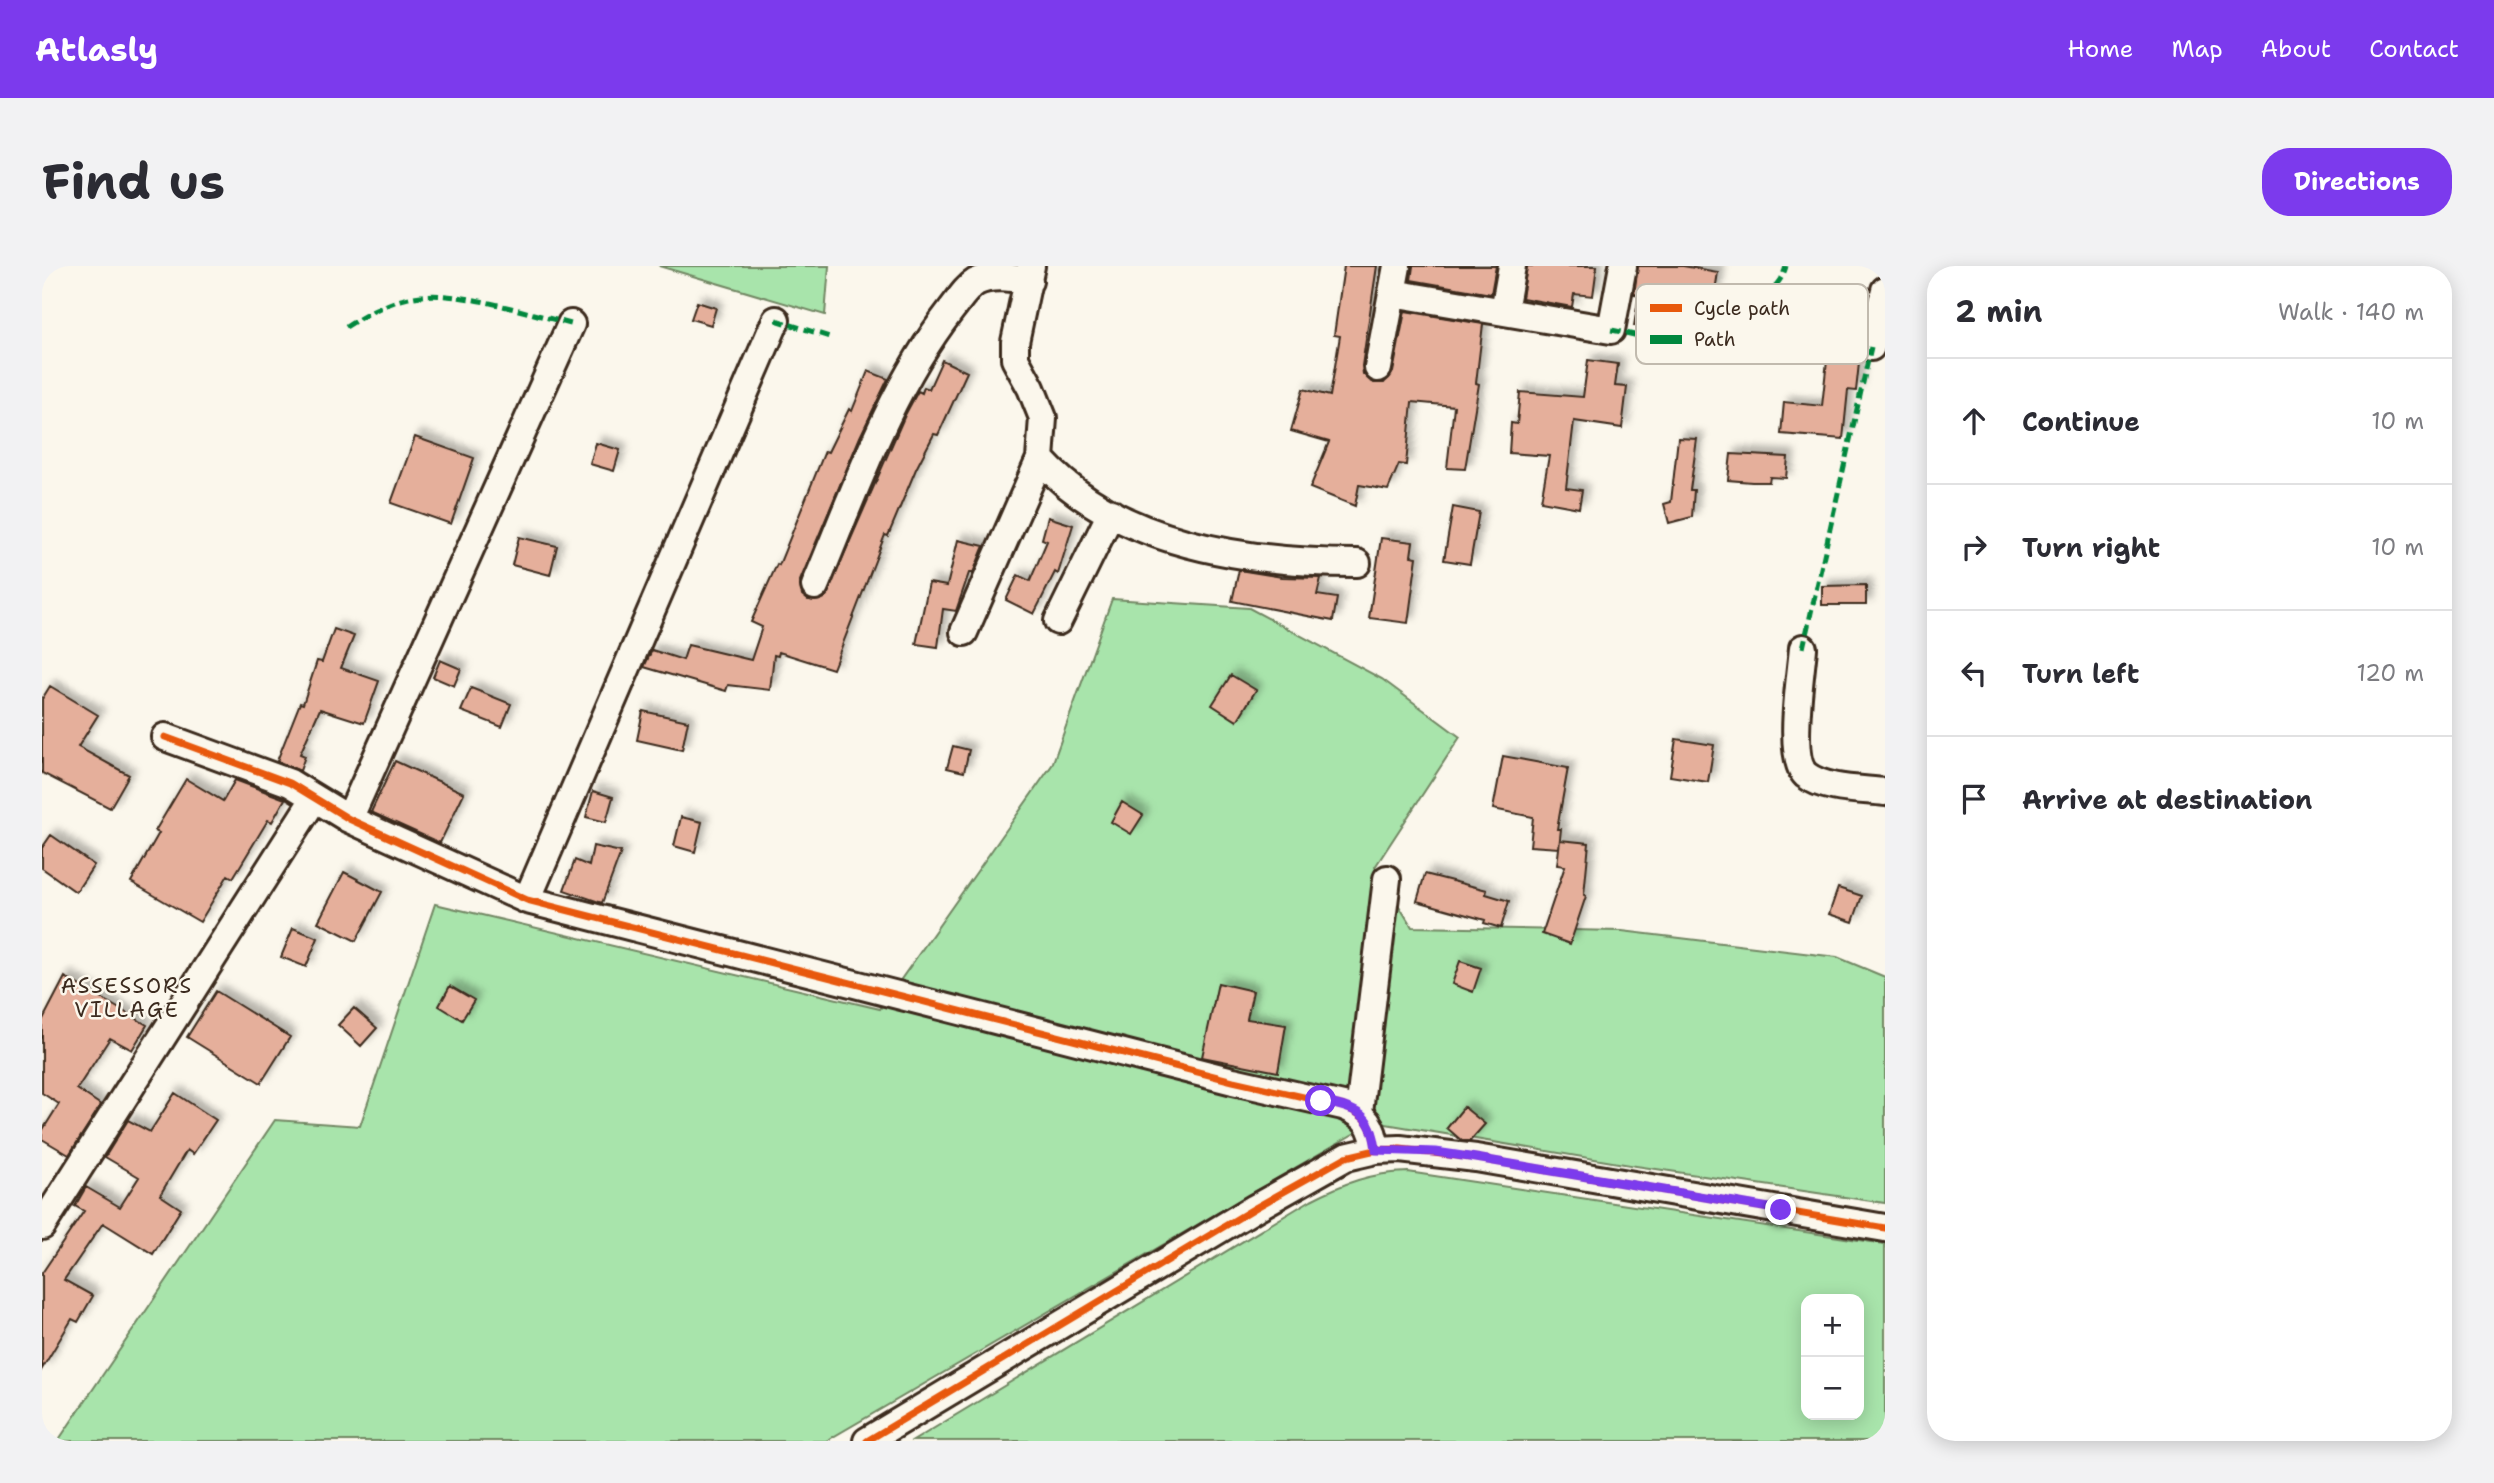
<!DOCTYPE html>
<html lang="en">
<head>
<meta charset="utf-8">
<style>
  :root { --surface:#fff; --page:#f2f2f3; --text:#2b2b33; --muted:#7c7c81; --line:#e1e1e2; --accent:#7c3aed }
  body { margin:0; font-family:"Shantell Sans",sans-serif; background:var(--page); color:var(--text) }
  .controls { position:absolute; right:21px; bottom:21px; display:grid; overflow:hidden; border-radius:14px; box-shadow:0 4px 18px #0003 }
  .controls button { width:63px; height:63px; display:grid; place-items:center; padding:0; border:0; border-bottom:2px solid var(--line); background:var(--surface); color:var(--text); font:35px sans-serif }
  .stop { position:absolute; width:21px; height:21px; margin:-16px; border:5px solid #7c3aed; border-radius:50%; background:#fff }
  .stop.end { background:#7c3aed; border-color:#fff; box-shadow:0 2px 7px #0008 }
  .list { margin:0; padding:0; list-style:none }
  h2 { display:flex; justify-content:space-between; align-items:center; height:91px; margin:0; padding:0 28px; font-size:30px }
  h2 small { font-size:23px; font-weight:400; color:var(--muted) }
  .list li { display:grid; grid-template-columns:46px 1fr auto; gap:21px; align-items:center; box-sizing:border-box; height:126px; padding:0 28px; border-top:2px solid var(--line) }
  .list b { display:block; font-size:26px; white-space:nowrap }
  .list em { font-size:23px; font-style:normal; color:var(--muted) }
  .icon { flex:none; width:38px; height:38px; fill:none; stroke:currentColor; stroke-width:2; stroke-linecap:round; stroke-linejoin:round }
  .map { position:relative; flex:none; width:1843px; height:1175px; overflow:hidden; border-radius:28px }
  header { display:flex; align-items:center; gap:42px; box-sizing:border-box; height:98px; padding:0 35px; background:var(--accent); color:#fff }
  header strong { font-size:33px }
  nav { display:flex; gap:38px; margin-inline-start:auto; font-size:24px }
  .intro { display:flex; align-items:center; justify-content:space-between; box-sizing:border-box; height:168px; padding:0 42px }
  h1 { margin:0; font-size:49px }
  .button { padding:18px 32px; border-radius:28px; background:var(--accent); color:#fff; font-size:24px; font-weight:700 }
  main { display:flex; gap:42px; padding:0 42px }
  aside { flex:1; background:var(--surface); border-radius:28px; box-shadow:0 4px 18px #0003 }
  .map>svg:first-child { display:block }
  .green { fill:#a8e4ab; stroke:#728764; stroke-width:2; fill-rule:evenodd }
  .building { fill:#e5af9b; stroke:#3b2a1e; stroke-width:2; filter:url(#shadow) }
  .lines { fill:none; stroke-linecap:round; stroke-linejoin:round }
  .minor-casing { stroke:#3b2a1e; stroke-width:32 }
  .minor { stroke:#fbf7ec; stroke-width:26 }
  .quiet { stroke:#00873e; stroke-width:5; stroke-dasharray:10 5; stroke-linecap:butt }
  .cycleway-casing { stroke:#fbf7ec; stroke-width:11 }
  .cycleway { stroke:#e8590c; stroke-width:7 }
  .route { stroke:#7c3aed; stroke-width:9 }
  .labels { text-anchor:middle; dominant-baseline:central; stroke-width:5; stroke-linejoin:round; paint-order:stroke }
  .neighbourhood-label { font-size:21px; letter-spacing:2px; fill:#3b2a1e; stroke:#fbf7ec }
  .key { fill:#fbf7ec; stroke:#c1baae; stroke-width:2 }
  .key-label { font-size:19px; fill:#3b2a1e }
</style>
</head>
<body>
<header>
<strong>Atlasly</strong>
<nav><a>Home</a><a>Map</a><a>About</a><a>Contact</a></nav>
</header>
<div class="intro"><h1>Find us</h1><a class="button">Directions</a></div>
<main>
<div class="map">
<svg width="1843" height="1175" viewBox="0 0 1843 1175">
  <defs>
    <filter id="shadow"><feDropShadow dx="6" dy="-6" stdDeviation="3.5" flood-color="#0004"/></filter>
  </defs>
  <rect width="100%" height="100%" fill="#fbf7ec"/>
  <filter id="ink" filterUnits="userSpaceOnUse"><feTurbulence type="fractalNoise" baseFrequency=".0143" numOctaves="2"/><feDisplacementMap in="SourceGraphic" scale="14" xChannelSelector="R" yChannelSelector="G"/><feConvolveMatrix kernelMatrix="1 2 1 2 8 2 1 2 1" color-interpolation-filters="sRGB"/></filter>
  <g filter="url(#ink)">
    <path class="green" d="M 617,0 L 787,0 L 783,49 Z
      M 1070,333 L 1207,342 L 1340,413 L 1418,471 L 1333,601 L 1370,661 L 1580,665 L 1795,691 L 1843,711 L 1843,937 L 1594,900 L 1332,856 L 784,1175 L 16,1175 L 233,854 L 318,860 L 393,638 L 838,743 L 1010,499 Z
      M 1366,906 L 1843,978 L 1843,1175 L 871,1175 L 1269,934 C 1302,917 1329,907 1366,906 ZM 1764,1033 L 1817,1033 L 1817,1149 L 1764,1149 Z"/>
    <path class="building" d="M 1302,0 L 1335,0 L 1320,100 L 1321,108 L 1332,117 L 1342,117 L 1351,106 L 1363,45 L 1441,58 L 1434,117 L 1437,118 L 1423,203 L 1405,202 L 1412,140 L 1370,136 L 1364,199 L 1357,198 L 1346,224 L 1317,219 L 1313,240 L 1268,222 L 1287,176 L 1249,165 L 1261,123 L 1288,130 L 1298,70 L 1292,69 Z
      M 1371,0 L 1454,0 L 1449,28 L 1369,14 Z
      M 1485,0 L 1555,0 L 1551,30 L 1532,28 L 1530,41 L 1480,32 Z
      M 1596,0 L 1641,0 L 1676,6 L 1670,45 L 1623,38 L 1619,64 L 1592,60 L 1597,29 L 1592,28 Z
      M 655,36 L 674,42 L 669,59 L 649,53 Z
      M 900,94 L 925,106 L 896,169 L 892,168 L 874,203 L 846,270 L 843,269 L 791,403 L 737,386 L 736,390 L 732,389 L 728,424 L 686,419 L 684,425 L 602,401 L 610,384 L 641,394 L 646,379 L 709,394 L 720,361 L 709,356 L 735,298 L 737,299 L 783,185 L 786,186 L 807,143 L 810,145 L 826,105 L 846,113 L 818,171 L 758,315 L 760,329 L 766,334 L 783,332 L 863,149 L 876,125 L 880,127 L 882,121 L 887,123 Z
      M 1546,94 L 1576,98 L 1573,120 L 1585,121 L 1580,162 L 1532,155 L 1524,222 L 1540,224 L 1537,242 L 1499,235 L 1507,190 L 1467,187 L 1469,157 L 1475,158 L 1478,126 L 1541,131 Z
      M 1785,94 L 1817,97 L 1814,125 L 1806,124 L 1801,173 L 1739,168 L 1742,136 L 1780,140 Z
      M 373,171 L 432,192 L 409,258 L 349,237 Z
      M 1636,172 L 1655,173 L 1648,224 L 1652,224 L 1650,251 L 1627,257 L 1622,238 L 1629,236 Z
      M 554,177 L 578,184 L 572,205 L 548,198 Z
      M 1689,188 L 1746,191 L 1744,212 L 1728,211 L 1727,216 L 1710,216 L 1686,214 Z
      M 1411,241 L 1437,246 L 1428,298 L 1402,294 Z
      M 1006,251 L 1031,259 L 1016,308 L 1013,306 L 992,348 L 964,334 L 976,309 L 988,315 L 1005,275 L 1000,273 Z
      M 477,271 L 515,280 L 508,309 L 470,299 Z
      M 1339,272 L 1371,276 L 1369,290 L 1375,291 L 1366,357 L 1327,352 Z
      M 916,274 L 942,280 L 931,307 L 927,307 L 914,345 L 901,343 L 896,381 L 874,378 L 887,317 L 905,320 Z
      M 1197,304 L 1240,311 L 1279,312 L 1275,329 L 1295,332 L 1291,355 L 1190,335 Z
      M 1824,319 L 1824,339 L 1780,339 L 1780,320 Z
      M 292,363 L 312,370 L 299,402 L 337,415 L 322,457 L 278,443 L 258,488 L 263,490 L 258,505 L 235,495 L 258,437 L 261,438 L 275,395 L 280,396 Z
      M 398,394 L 419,403 L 412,420 L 391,411 Z
      M 1189,409 L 1214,424 L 1195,455 L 1170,439 Z
      M 8,420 L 56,449 L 36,481 L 87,509 L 68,542 L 0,507 L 0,433 Z
      M 429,422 L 469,438 L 460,461 L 419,445 Z
      M 601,445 L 646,455 L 640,484 L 595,474 Z
      M 1634,473 L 1672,479 L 1666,516 L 1628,510 Z
      M 911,480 L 927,484 L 922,506 L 905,502 Z
      M 1461,490 L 1526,502 L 1515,563 L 1519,563 L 1517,582 L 1488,580 L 1491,551 L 1451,543 Z
      M 353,495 L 422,527 L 398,577 L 329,546 Z
      M 144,513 L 181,535 L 193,514 L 243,533 L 230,556 L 226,554 L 191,612 L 186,609 L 158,656 L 89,616 L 117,567 L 113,565 Z
      M 551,525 L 571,531 L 564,556 L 544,551 Z
      M 1080,536 L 1101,549 L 1089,568 L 1069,556 Z
      M 639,551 L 660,556 L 653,586 L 632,580 Z
      M 9,569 L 52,599 L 34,626 L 0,602 L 0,582 Z
      M 1518,574 L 1547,577 L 1542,629 L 1544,630 L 1528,678 L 1500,668 L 1523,600 L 1515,599 Z
      M 551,580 L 579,586 L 560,637 L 522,624 L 533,594 L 547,600 Z
      M 302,606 L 340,626 L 314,675 L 276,656 Z
      M 1383,608 L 1445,624 L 1444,628 L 1467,635 L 1459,662 L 1442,657 L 1443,654 L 1375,635 Z
      M 1796,622 L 1820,630 L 1811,656 L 1787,648 Z
      M 251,662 L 276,672 L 264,701 L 239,691 Z
      M 1418,695 L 1439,702 L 1431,726 L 1410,718 Z
      M 23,711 L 105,759 L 90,784 L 68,772 L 35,823 L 59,839 L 27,889 L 0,873 L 0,865 L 17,838 L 0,827 L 0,755 Z
      M 1176,717 L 1211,725 L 1205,753 L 1244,759 L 1236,806 L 1160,791 Z
      M 408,720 L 432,734 L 420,754 L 397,740 Z
      M 174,725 L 248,771 L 219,817 L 145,771 Z
      M 312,742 L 335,762 L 319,780 L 296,759 Z
      M 133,827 L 174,854 L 151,888 L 145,884 L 118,929 L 139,943 L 111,988 L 61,957 L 22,1014 L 51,1030 L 36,1056 L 30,1053 L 0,1103 L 0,1007 L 42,945 L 33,940 L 44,921 L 78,941 L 97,911 L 63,891 L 86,854 L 108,866 Z
      M 1422,841 L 1443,858 L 1428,875 L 1420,875 L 1405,862 Z"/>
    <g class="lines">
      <defs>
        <path id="minor" d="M 989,0 L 973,76 L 973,93 L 989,122 L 1001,152 L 998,193 C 1075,279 1206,297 1315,297
          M 1350,27 L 1569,64 L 1581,0
          M 1462,45 L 1470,0
          M 1829,81 L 1843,24
          M 1336,102 L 1355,0
          M 773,320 C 812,227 847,124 909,44 C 917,34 924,22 934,16 C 951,8 970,12 987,15
          M 1016,355 L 1069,247
          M 922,366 L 998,193
          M 1761,382 C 1759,408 1745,492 1764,509 C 1783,524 1820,523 1843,526
          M 123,471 L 248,517 L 307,553 L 485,634 L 1191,815 L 1301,840 C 1324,849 1331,859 1334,884
          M 307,553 L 529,58
          M 485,634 L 734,54
          M 1317,846 L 1345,613
          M 0,960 L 272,533
          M 825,1175 L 1213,942 L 1304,891 L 1334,884 L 1358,883 L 1434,892 L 1843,962"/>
      </defs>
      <use href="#minor" class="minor-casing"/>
      <use href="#minor" class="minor"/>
      <path class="quiet" d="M 734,54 L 791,72
        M 304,61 C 327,46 352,33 379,30 C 419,25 489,48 529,58
        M 1569,64 C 1587,67 1611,75 1629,73 C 1664,69 1736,36 1744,0
        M 1761,382 L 1829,81"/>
      <defs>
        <path id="cycleway" d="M 123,471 L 248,517 L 307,553 L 485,634 L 1191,815 L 1301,840 C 1324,849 1331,859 1334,884
          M 825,1175 L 1213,942 L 1304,891 L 1334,884 L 1358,883 L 1434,892 L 1843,962"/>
      </defs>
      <use href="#cycleway" class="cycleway-casing"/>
      <use href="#cycleway" class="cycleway"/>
    </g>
  </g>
  <g class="lines" filter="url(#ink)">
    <path class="route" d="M 1279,835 C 1313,843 1330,845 1334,884 L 1394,886 L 1434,892 L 1739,944"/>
  </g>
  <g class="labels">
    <g class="neighbourhood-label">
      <text x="85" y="720">ASSESSORS<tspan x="85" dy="24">VILLAGE</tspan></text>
    </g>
  </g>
  <rect x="1594" y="18" width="232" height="80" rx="10" class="key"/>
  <rect x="1608" y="38" width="32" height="8" fill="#e8590c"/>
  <rect x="1608" y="69" width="32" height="9" fill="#00873e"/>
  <g class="key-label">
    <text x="1652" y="49">Cycle path</text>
    <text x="1652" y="80">Path</text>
  </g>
</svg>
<div class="controls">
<button>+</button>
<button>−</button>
</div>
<div class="stop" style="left:1279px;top:835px"></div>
<div class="stop end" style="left:1739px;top:944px"></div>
</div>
<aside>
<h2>2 min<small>Walk · 140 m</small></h2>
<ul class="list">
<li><svg class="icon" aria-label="ahead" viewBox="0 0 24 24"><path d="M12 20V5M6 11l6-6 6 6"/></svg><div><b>Continue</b></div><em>10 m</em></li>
<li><svg class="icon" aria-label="right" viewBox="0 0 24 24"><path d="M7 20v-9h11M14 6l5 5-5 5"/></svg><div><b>Turn right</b></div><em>10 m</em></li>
<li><svg class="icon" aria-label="left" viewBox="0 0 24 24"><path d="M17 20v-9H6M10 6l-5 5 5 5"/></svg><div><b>Turn left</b></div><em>120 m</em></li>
<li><svg class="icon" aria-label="arrive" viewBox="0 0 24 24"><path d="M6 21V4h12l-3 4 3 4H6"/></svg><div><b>Arrive at destination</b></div></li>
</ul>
</aside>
</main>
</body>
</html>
